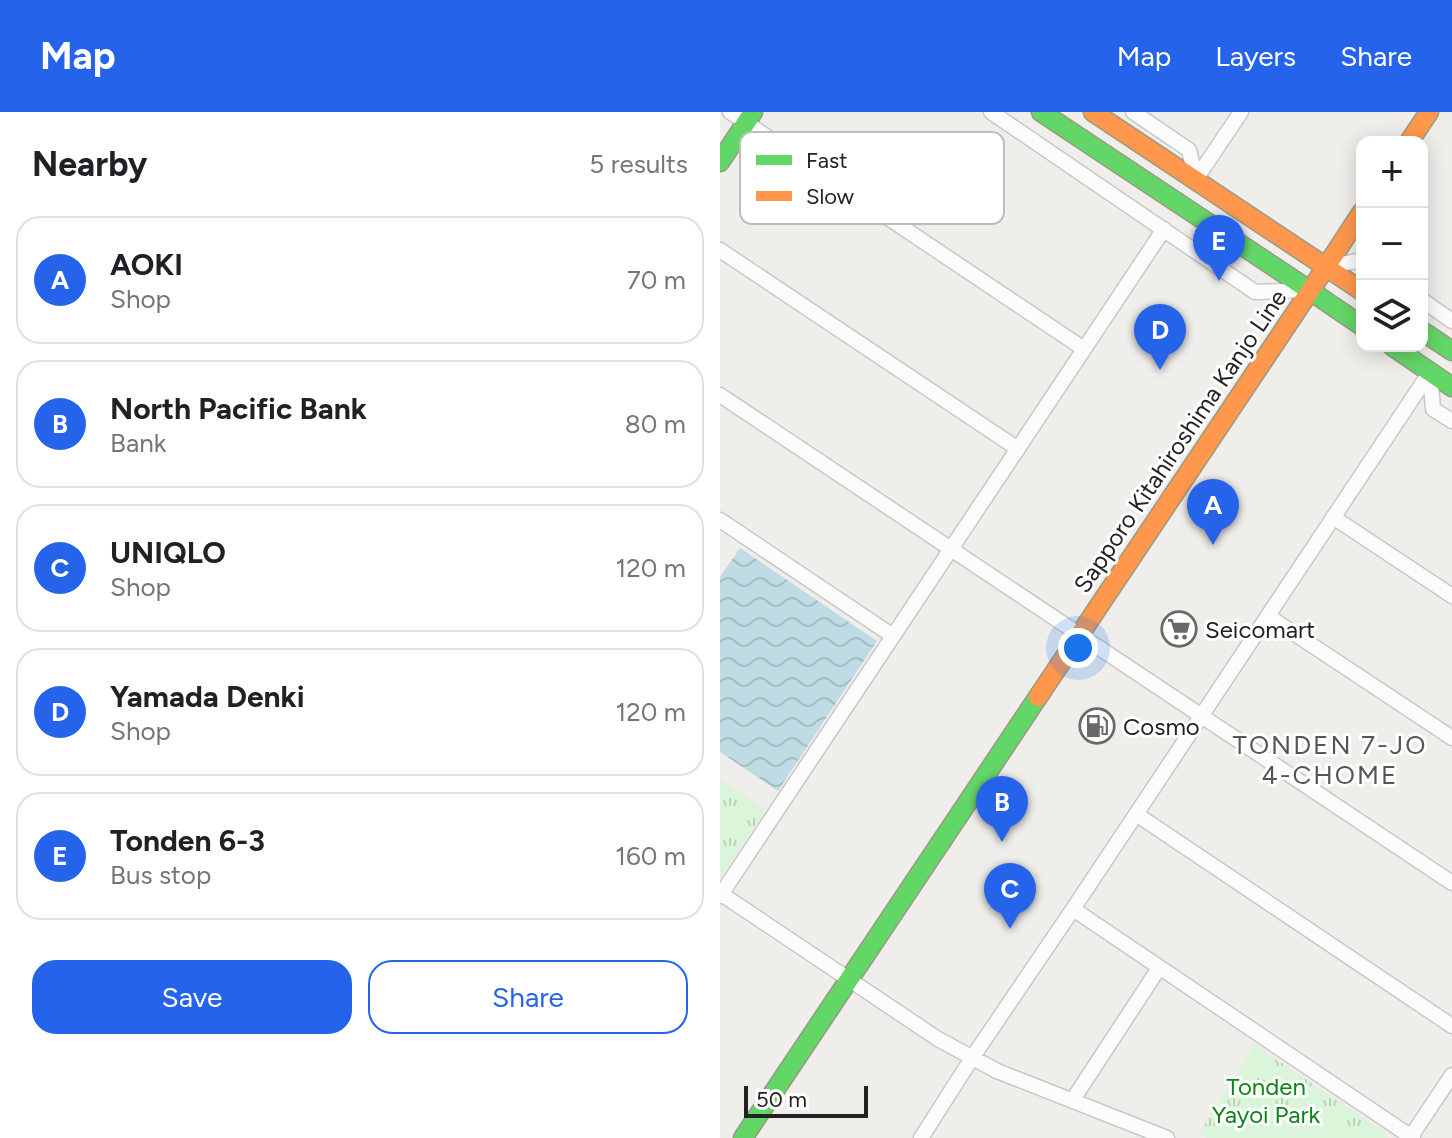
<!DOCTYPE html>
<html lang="en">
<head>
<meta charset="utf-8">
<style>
  :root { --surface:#fff; --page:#f2f2f2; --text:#202124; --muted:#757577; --line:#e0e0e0; --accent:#2563eb }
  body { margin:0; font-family:Figtree,sans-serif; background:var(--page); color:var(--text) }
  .controls { position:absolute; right:24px; top:24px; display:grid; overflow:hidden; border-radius:16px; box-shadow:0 4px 20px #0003 }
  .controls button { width:72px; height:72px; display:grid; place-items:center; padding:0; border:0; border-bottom:2px solid var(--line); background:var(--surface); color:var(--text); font:40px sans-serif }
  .scale { position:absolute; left:24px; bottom:20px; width:124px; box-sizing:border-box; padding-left:8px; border:4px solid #222; border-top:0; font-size:22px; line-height:28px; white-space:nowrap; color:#222; -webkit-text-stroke:6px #fff; paint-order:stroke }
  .you { position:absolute; left:358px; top:536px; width:28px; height:28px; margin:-20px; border:6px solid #fff; border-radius:50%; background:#1a73e8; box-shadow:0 0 0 12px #1a73e833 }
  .badge { display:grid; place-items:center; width:52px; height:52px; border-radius:50%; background:var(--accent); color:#fff; font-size:26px; font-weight:700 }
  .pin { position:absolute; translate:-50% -66px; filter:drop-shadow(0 2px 4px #0008) }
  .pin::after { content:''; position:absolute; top:42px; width:28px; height:24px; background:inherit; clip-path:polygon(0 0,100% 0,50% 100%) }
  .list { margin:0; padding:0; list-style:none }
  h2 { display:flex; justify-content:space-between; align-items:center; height:104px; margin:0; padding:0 32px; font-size:34px }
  h2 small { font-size:26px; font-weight:400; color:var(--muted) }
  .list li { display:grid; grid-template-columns:52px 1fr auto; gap:24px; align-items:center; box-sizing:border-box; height:128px; margin:0 16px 16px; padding:0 16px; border:2px solid var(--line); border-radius:24px }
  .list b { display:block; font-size:30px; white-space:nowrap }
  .list p { margin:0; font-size:26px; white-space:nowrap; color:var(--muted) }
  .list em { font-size:26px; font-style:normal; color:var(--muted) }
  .actions { display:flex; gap:16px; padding:24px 32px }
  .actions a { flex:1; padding:18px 0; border:2px solid var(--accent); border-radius:24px; text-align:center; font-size:28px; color:var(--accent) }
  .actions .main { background:var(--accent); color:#fff }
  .icon { flex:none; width:44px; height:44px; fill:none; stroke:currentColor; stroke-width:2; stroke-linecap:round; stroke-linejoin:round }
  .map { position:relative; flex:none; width:732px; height:1026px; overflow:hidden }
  header { display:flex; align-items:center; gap:48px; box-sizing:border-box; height:112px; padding:0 40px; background:var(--accent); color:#fff }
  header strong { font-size:38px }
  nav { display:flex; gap:44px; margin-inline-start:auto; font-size:28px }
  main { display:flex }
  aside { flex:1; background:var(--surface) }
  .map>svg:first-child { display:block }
  .park { fill:url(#park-tufts) }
  .water { fill:url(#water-waves) }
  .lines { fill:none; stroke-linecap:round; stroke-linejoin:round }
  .street-casing { stroke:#c9c8c7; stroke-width:17 }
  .fast-casing { stroke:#999a82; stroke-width:21 }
  .slow-casing { stroke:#999a82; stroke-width:21 }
  .street { stroke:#fdfcfc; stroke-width:14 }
  .fast { stroke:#63d668; stroke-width:18 }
  .slow { stroke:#ff974d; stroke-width:18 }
  .labels { text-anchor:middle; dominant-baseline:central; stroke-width:6; stroke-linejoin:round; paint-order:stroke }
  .street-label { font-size:24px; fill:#222; stroke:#fff }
  .poi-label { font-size:24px; fill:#222; stroke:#fff; text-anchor:start }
  .park-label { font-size:24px; fill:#0c8416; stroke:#fff }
  .neighbourhood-label { font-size:26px; letter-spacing:2px; fill:#555; stroke:#fff }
  .key { fill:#fff; stroke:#bdbdbd; stroke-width:2 }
  .key-label { font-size:22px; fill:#222 }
</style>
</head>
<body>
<header>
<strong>Map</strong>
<nav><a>Map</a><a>Layers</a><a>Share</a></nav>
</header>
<main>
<aside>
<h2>Nearby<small>5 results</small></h2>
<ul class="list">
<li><span class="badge">A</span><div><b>AOKI</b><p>Shop</p></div><em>70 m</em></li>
<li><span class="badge">B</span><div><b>North Pacific Bank</b><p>Bank</p></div><em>80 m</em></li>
<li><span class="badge">C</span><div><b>UNIQLO</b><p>Shop</p></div><em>120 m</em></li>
<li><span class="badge">D</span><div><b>Yamada Denki</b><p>Shop</p></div><em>120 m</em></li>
<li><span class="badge">E</span><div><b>Tonden 6-3</b><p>Bus stop</p></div><em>160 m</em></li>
</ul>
<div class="actions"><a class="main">Save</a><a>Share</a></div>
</aside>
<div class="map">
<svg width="732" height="1026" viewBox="0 0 732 1026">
  <defs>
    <pattern id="park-tufts" width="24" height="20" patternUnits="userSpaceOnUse" patternTransform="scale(2)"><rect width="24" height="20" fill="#daf5da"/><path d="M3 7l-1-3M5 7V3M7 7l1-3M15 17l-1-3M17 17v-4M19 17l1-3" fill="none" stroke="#bbd2bb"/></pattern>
    <pattern id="water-waves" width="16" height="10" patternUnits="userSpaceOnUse" patternTransform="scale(2)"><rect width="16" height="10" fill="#bfdbe3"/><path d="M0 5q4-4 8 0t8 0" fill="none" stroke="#a4bcc2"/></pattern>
  </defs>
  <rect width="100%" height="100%" fill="#f0eeeb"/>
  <path class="park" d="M 0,667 L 46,698 L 0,766 Z
    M 535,933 L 665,1020 L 666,1026 L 488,1026 L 479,1021 Z"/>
  <path class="water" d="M 20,436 L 157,529 L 58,679 L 0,640 L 0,465 Z"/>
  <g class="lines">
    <defs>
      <path id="street" d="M 10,0 L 364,237
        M 271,0 L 535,180 L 589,178
        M 413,0 L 469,38 L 476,67
        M 476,67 L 521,0
        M 0,138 L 298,337
        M 606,155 L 642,148
        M 702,188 L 732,209
        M 710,260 L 713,297 L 732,309
        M 0,283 L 732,771
        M 613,405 L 732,484
        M 0,408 L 173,524
        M 548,504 L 732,626
        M 416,702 L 732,914
        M 0,781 L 218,927 L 277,959 L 447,1026
        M 0,784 L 444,117
        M 353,797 L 693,1026
        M 352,989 L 439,856
        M 201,1026 L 252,946 L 353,797 L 710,260
        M 690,1026 L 732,963"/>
      <path id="fast" d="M 321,0 L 589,178
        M 0,50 L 33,0
        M 589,178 L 642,214
        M 702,219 L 732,239
        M 672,234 L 732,275
        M 23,1026 L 318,585"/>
      <path id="slow" d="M 373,0 L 606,155 L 642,100
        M 689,30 L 709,0
        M 318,585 L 606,155 L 642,179"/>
    </defs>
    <use href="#street" class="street-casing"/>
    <use href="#fast" class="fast-casing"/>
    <use href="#slow" class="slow-casing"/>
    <use href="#street" class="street"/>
    <use href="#fast" class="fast"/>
    <use href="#slow" class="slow"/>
  </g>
  <defs>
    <symbol id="supermarket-ring" viewBox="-11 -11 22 22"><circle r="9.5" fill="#fff" stroke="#6a6968" stroke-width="1.5"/><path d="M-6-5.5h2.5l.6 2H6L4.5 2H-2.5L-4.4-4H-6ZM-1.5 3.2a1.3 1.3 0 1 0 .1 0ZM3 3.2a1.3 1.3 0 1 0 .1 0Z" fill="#6a6968"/></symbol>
    <symbol id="fuel-ring" viewBox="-11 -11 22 22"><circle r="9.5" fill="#fff" stroke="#6a6968" stroke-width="1.5"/><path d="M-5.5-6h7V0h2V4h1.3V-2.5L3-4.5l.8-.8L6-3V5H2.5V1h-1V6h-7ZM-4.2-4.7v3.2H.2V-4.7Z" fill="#6a6968"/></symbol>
  </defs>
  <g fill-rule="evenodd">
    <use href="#supermarket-ring" x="439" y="497" width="40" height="40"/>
    <use href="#fuel-ring" x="357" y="594" width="40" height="40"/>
  </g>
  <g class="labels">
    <g class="street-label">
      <text transform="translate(460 329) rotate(-56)">Sapporo Kitahiroshima Kanjo Line</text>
    </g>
    <g class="poi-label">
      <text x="485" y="517">Seicomart</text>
      <text x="403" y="614">Cosmo</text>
    </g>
    <g class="park-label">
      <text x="546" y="974">Tonden<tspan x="546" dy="28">Yayoi Park</tspan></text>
    </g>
    <g class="neighbourhood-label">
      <text x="610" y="633">TONDEN 7-JO<tspan x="610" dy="30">4-CHOME</tspan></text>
    </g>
  </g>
  <rect x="20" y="20" width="264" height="92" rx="12" class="key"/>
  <rect x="36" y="43" width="36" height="10" fill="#63d668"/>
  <rect x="36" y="79" width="36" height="10" fill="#ff974d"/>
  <g class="key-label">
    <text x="86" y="56">Fast</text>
    <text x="86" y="92">Slow</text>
  </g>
</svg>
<div class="controls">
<button>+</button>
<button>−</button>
<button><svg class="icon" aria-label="layers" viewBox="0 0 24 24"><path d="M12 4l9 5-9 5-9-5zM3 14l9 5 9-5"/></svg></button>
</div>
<div class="scale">50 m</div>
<div class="you"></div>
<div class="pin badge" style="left:493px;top:433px">A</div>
<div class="pin badge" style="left:282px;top:730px">B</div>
<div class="pin badge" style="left:290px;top:817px">C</div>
<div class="pin badge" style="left:440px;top:258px">D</div>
<div class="pin badge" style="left:499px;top:169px">E</div>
</div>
</main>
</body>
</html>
